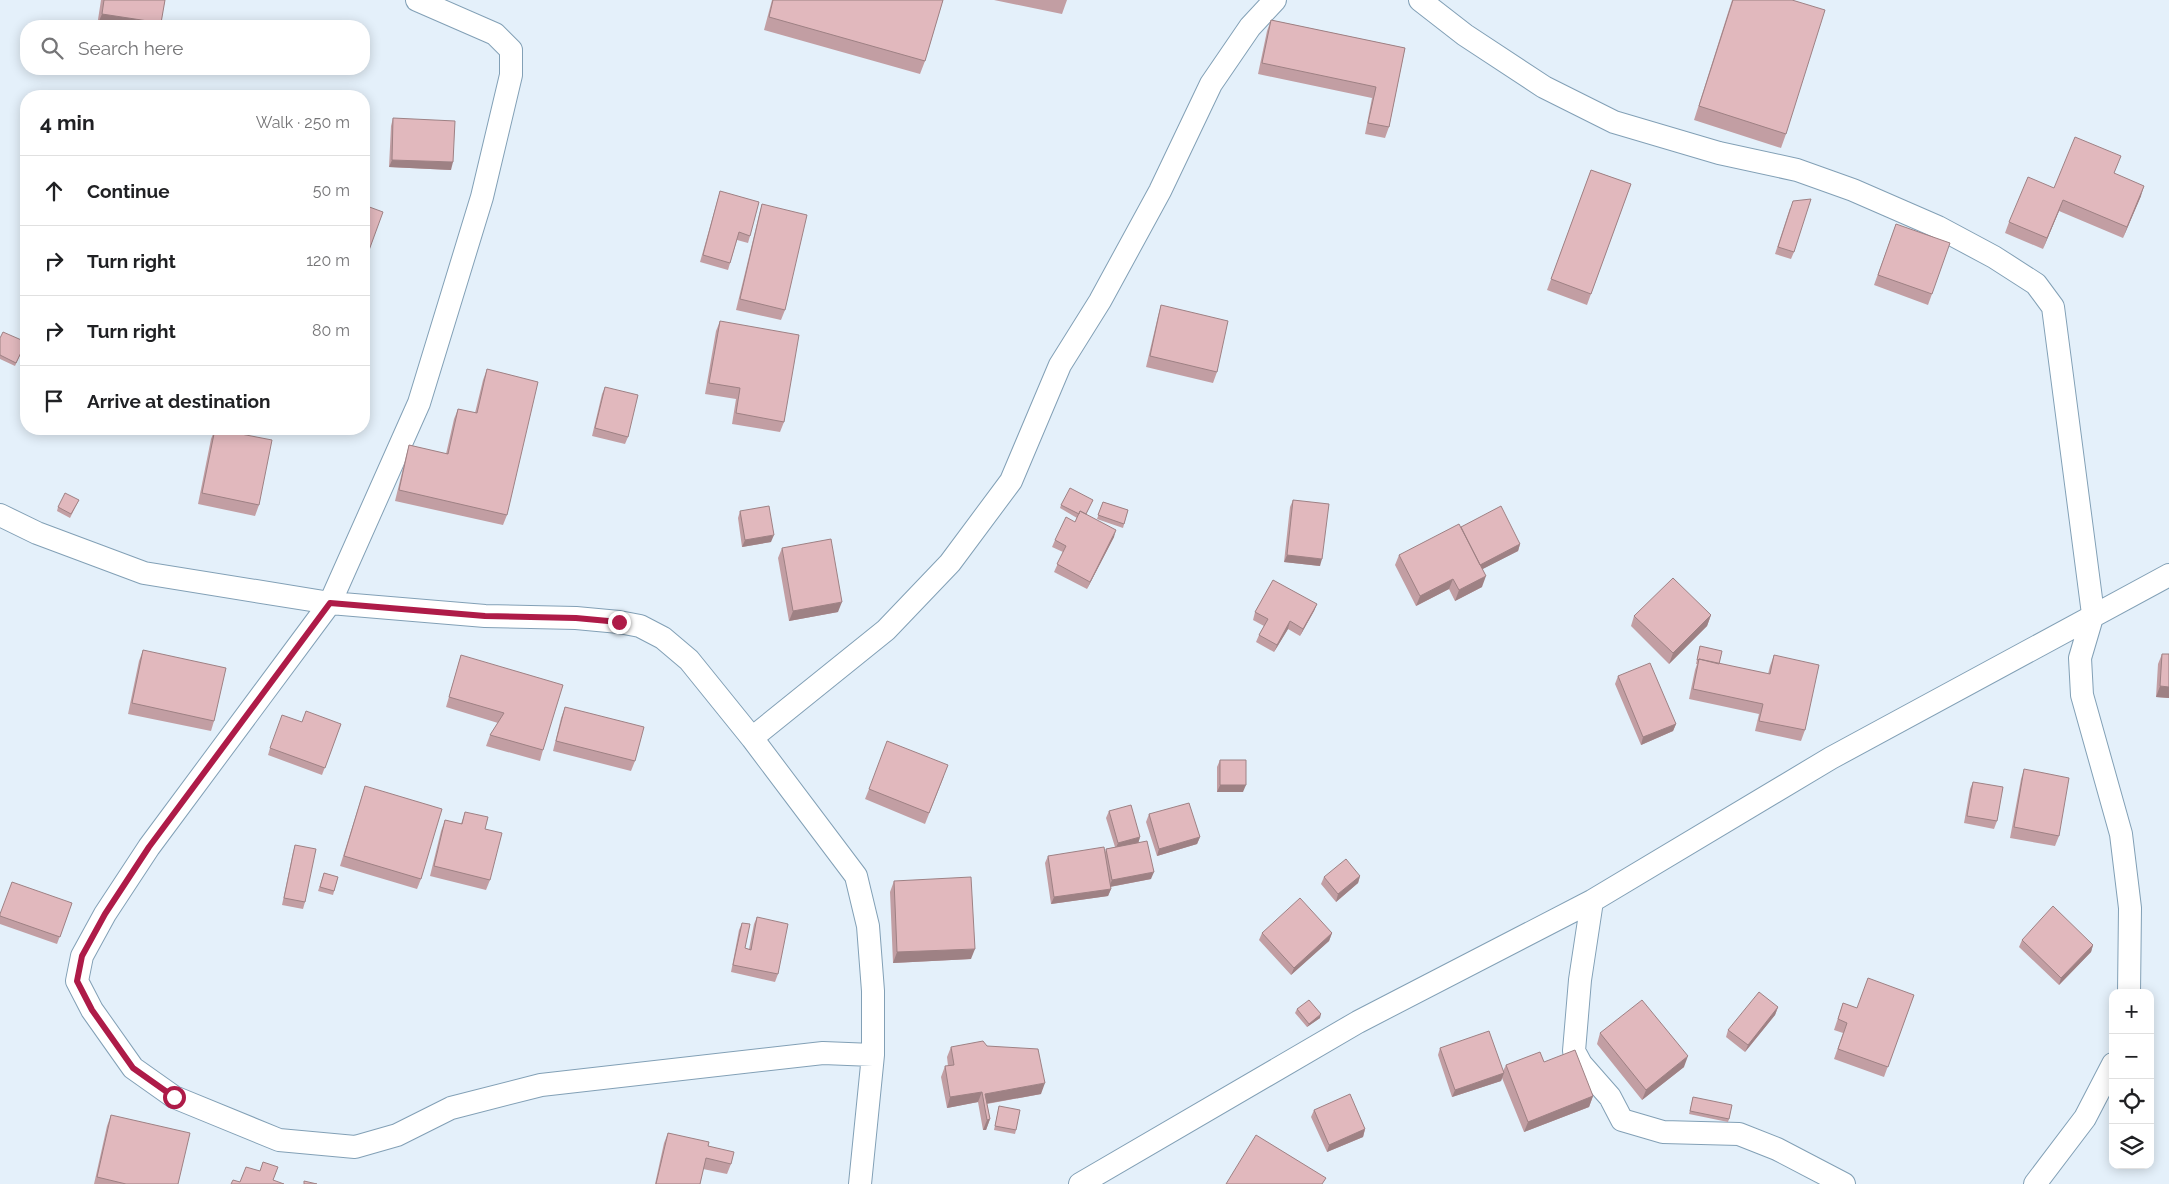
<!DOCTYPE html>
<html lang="en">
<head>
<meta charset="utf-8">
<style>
  :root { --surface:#fff; --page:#f6f6f6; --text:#202124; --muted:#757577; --line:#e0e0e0 }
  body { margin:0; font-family:Raleway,sans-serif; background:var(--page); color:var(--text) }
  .controls { position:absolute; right:15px; bottom:15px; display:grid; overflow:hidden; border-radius:10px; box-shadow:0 2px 12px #0003 }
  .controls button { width:45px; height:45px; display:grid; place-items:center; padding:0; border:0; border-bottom:1px solid var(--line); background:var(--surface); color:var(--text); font:25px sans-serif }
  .stop { position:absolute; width:15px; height:15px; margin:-11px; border:4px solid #ae1b48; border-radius:50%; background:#fff }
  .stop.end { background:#ae1b48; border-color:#fff; box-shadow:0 1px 5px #0008 }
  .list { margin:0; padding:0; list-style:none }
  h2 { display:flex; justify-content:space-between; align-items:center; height:65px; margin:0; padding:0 20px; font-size:21px }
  h2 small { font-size:16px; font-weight:400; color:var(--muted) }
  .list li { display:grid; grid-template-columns:32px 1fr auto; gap:15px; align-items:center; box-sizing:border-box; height:70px; padding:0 20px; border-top:1px solid var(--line) }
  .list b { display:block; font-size:19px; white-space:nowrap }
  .list em { font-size:16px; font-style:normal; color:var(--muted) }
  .icon { flex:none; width:28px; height:28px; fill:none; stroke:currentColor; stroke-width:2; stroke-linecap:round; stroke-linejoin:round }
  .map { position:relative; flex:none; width:2169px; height:1184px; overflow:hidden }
  .search { position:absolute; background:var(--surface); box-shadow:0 2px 12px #0003; left:20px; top:20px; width:350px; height:55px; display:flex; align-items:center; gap:12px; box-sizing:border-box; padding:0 18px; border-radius:20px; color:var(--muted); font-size:19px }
  .panel { position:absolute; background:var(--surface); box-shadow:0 2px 12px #0003; left:20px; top:90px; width:350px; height:345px; border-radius:20px }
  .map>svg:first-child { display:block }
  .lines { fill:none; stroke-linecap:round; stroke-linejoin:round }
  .minor-casing { stroke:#82a0b6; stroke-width:24 }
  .minor { stroke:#fff; stroke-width:22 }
  .wall { fill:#c29ea3 }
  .shaded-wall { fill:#9e8184 }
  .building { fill:#e1b8bd; stroke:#9e8184 }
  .route { stroke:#ae1b48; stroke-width:6 }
</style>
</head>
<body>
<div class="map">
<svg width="2169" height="1184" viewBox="0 0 2169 1184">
  <rect width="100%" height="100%" fill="#e4f0fa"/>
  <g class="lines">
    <defs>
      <path id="minor" d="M 417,0 L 495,34 L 511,50 L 511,75 L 482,197 L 419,403 L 330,603 L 149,847 L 105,914 L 82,956 L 77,981 L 92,1010 L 133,1068 L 174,1097 L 279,1140 L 355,1147 L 397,1135 L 451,1108 L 541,1085 L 823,1053 L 873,1055
        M 1420,0 L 1465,35 L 1544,87 L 1614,122 L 1719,153 L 1797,170 L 1853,190 L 1938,227 L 1994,257 L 2036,284 L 2053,307 L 2093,614 L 2080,658 L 2082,695 L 2121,834 L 2130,908 L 2129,993
        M 0,515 L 37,533 L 144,573 L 330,603 L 485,616 L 576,618 L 619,622 L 640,626 L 663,638 L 689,660 L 752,738 L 856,876 L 868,926 L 873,991 L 873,1055 L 860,1184
        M 752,738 L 886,630 L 950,563 L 1011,481 L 1060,365 L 1100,301 L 1160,191 L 1211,84 L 1250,27 L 1275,0
        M 1592,901 L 1580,980 L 1574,1051 L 1581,1064 L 1610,1097 L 1622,1120 L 1663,1132 L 1739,1134 L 1777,1149 L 1844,1184
        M 1080,1184 L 1358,1022 L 1592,901 L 1831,758 L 2169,575
        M 2035,1184 L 2085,1118 L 2113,1064"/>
    </defs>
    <use href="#minor" class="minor-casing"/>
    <use href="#minor" class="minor"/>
  </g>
  <path class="wall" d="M 101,0 L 165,0 L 160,26 L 97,26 Z
    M 772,0 L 943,0 L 925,61 L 920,74 L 764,30 Z
    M 994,0 L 1067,0 L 1062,14 Z
    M 1732,0 L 1792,0 L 1786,134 L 1781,148 L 1694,120 Z
    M 1271,20 L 1405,48 L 1389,127 L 1385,138 L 1365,134 L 1372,98 L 1258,74 L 1267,31 Z
    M 393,118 L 451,170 L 389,167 L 391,126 Z
    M 1591,170 L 1631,184 L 1587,305 L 1547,290 Z
    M 2114,173 L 2141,196 L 2123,238 L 2059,211 L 2043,249 L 2005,233 L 2009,222 L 2054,188 Z
    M 720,191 L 750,236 L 748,243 L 737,240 L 728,270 L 700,262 Z
    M 762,204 L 785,310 L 781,320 L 736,310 L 759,215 Z
    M 1790,208 L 1794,252 L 1791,259 L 1775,254 Z
    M 1896,224 L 1932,294 L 1928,305 L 1874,285 Z
    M 1161,305 L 1217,372 L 1213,383 L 1146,367 L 1158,316 Z
    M 720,321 L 784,422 L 780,432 L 732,424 L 736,399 L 705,394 L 716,331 Z
    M 0,338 L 26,342 L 15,366 L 0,359 Z
    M 487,369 L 507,515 L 503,525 L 395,501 L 406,456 L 409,445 L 446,454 L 454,419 L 458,409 L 475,413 L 483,380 Z
    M 605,387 L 628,437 L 625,444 L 592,436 L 602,394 Z
    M 78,429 L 86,429 L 85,431 Z
    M 215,429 L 259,505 L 255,516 L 198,504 L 211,439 Z
    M 79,500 L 70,518 L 57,511 L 58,507 Z
    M 1093,500 L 1086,514 L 1114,537 L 1087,589 L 1054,572 L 1063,552 L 1052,547 L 1055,540 L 1075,522 L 1077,518 L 1060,508 L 1061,505 Z
    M 1293,500 L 1320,566 L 1284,562 L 1290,507 Z
    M 1103,502 L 1128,510 L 1123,528 L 1097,519 Z
    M 740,511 L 771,542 L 742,547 L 738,518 Z
    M 1461,527 L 1520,544 L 1518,551 L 1482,569 L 1482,587 L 1455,601 L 1449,589 L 1416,606 L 1395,565 L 1399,555 Z
    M 782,548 L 838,612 L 789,621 L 778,558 Z
    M 1317,604 L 1314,611 L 1300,636 L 1288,629 L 1274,652 L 1256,642 L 1259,635 L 1264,626 L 1253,620 L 1255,612 Z
    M 1711,615 L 1707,626 L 1669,664 L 1631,626 L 1634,616 Z
    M 1700,646 L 1719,664 L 1768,674 L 1770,666 L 1774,655 L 1805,730 L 1801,741 L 1755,731 L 1759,714 L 1689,699 L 1695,670 L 1697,664 L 1696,664 Z
    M 143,650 L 214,721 L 211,731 L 128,714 L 139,661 Z
    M 2162,654 L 2169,698 L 2156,697 L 2158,664 Z
    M 461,655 L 543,750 L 540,761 L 486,746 L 490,735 L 498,723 L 446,707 Z
    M 1618,676 L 1676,724 L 1673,731 L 1641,745 L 1615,684 Z
    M 565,707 L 635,761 L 631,771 L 553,751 L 561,718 Z
    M 302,722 L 341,724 L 322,775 L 268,755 L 270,748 Z
    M 1220,760 L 1243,792 L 1217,792 L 1217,767 Z
    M 2024,769 L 2059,836 L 2055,846 L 2010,838 L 2021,779 Z
    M 944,776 L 925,824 L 865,799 L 869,789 Z
    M 1973,782 L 1997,821 L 1994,829 L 1964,823 L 1970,789 Z
    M 365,786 L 421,879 L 417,889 L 340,866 Z
    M 1109,811 L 1140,837 L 1138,843 L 1151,879 L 1110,887 L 1111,889 L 1108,896 L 1051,904 L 1045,863 L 1048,856 L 1105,852 L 1106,849 L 1115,847 L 1106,818 Z
    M 465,812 L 485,829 L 490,880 L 486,890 L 430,876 L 441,831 L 445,820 L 461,824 Z
    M 1149,814 L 1200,837 L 1197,844 L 1157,856 L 1146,822 Z
    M 295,845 L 305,902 L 303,909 L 282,905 L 293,852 Z
    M 324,873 L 338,877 L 333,895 L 318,891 Z
    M 1360,876 L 1358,883 L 1336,902 L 1321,884 L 1324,877 Z
    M 894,881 L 971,959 L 893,963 L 890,892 Z
    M 72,903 L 57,944 L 0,924 L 0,914 Z
    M 757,917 L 778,974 L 775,982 L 731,972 L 739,930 L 742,923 L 745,948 L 749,949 L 754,924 Z
    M 1262,933 L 1332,933 L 1329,941 L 1291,975 L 1259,940 Z
    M 2022,940 L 2093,945 L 2091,952 L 2059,985 L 2019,947 Z
    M 1914,995 L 1884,1077 L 1834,1059 L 1843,1033 L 1834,1030 L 1843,1003 L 1857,1008 Z
    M 1778,1007 L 1775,1015 L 1745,1052 L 1726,1037 L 1728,1030 Z
    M 1297,1009 L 1320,1018 L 1307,1027 L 1295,1013 Z
    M 1600,1033 L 1684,1067 L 1642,1100 L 1597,1044 Z
    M 951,1047 L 1041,1094 L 987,1104 L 990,1119 L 986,1130 L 983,1130 L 978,1102 L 947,1108 L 941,1077 L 945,1066 L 948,1066 L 947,1057 Z
    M 1440,1048 L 1503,1071 L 1506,1065 L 1544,1062 L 1593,1096 L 1589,1107 L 1524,1132 L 1502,1078 L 1501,1081 L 1452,1097 L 1438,1055 Z
    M 1693,1097 L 1729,1119 L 1728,1122 L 1689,1114 Z
    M 999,1106 L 1016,1130 L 1015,1134 L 994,1130 Z
    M 1314,1110 L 1365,1129 L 1363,1137 L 1327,1152 L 1311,1117 Z
    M 111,1115 L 178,1184 L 94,1184 L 107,1126 Z
    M 668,1133 L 708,1146 L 731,1164 L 727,1174 L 703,1169 L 700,1184 L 655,1184 L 664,1143 Z"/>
  <path class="shaded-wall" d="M 102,14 L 161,23 L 160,26 L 97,26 Z
    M 392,160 L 453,162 L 451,170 L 389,167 Z
    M 2144,186 L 2141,196 L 2123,238 L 2127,227 Z
    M 2063,200 L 2059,211 L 2043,249 L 2047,238 Z
    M 1116,530 L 1114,537 L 1087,589 L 1090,582 Z
    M 774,535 L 771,542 L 742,547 L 745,540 Z
    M 1520,544 L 1518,551 L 1477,572 L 1479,565 Z
    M 1287,555 L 1322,559 L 1320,566 L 1284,562 Z
    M 1486,576 L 1482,587 L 1455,601 L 1459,590 Z
    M 1453,579 L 1449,589 L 1416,606 L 1420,596 Z
    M 842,602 L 838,612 L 789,621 L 793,611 Z
    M 1317,604 L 1314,611 L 1300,636 L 1303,629 Z
    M 1711,615 L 1707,626 L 1669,664 L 1673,653 Z
    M 1290,621 L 1288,629 L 1274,652 L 1277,645 Z
    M 2160,686 L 2169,687 L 2169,698 L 2156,697 Z
    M 1676,724 L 1673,731 L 1641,745 L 1643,737 Z
    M 1220,785 L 1246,785 L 1243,792 L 1217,792 Z
    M 1140,837 L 1138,844 L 1115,850 L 1118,843 Z
    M 1200,837 L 1197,844 L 1157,856 L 1159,849 Z
    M 1154,872 L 1151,879 L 1109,887 L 1112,880 Z
    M 1360,876 L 1358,883 L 1336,902 L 1338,894 Z
    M 1111,889 L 1108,896 L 1051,904 L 1054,897 Z
    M 1332,933 L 1329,941 L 1291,975 L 1294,968 Z
    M 2093,945 L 2091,952 L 2059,985 L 2061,978 Z
    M 975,949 L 971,959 L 893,963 L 897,952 Z
    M 1778,1007 L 1775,1015 L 1745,1052 L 1748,1045 Z
    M 1321,1014 L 1320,1018 L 1307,1027 L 1309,1024 Z
    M 1688,1056 L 1684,1067 L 1642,1100 L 1646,1090 Z
    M 1504,1073 L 1501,1081 L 1452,1097 L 1455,1090 Z
    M 1045,1083 L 1041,1094 L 984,1104 L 985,1094 Z
    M 982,1092 L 978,1102 L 947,1108 L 950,1097 Z
    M 1593,1096 L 1589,1107 L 1524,1132 L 1528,1122 Z
    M 990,1119 L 986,1130 L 983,1130 L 987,1120 Z
    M 1365,1129 L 1363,1137 L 1327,1152 L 1329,1145 Z"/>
  <path class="building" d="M 104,0 L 165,0 L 161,23 L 102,14 Z
    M 773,0 L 943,0 L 925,61 L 769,17 Z
    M 1733,0 L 1792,0 L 1825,10 L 1786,134 L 1699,106 Z
    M 1271,20 L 1405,48 L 1389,127 L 1368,123 L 1376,87 L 1262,63 Z
    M 393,118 L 455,121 L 453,162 L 392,160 Z
    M 2075,137 L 2121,156 L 2114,173 L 2144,186 L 2127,227 L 2063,200 L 2047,238 L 2009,222 L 2028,177 L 2054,188 Z
    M 1591,170 L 1631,184 L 1591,294 L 1551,279 Z
    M 720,191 L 759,202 L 750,236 L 739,232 L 730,263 L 703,255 Z
    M 1811,199 L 1794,252 L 1778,247 L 1793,201 Z
    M 762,204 L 807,215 L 785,310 L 740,299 Z
    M 364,205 L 383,212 L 364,264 Z
    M 1896,224 L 1950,243 L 1932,294 L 1878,275 Z
    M 1161,305 L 1228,321 L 1217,372 L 1150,356 Z
    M 720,321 L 799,335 L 784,422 L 736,413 L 740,388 L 709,383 Z
    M 3,332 L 26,342 L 16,363 L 0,355 L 0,338 Z
    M 487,369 L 538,382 L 507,515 L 399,490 L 409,445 L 448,454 L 458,409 L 477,413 Z
    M 605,387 L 638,395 L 628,437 L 595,428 Z
    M 215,429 L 272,440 L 259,505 L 202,493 Z
    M 1070,488 L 1093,500 L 1086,514 L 1080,511 L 1079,514 L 1061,505 Z
    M 65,493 L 79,500 L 71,514 L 58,507 Z
    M 1293,500 L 1329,504 L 1322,559 L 1287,555 Z
    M 1103,502 L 1128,510 L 1124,524 L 1098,515 Z
    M 769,506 L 774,535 L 745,540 L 740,511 Z
    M 1501,506 L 1520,544 L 1480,565 L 1461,527 Z
    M 1080,511 L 1116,530 L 1090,582 L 1057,564 L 1066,546 L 1055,540 L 1066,517 L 1075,522 Z
    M 1459,524 L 1486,576 L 1459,590 L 1453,579 L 1420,596 L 1399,555 Z
    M 831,539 L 842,602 L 793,611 L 782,548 Z
    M 1673,578 L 1711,615 L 1673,653 L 1634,616 Z
    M 1273,580 L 1317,604 L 1303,629 L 1290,621 L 1277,645 L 1259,635 L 1268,619 L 1255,612 Z
    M 1700,646 L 1722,651 L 1719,664 L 1699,659 L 1698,660 L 1697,660 Z
    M 143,650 L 226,668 L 214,721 L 132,703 Z
    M 2162,654 L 2169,654 L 2169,687 L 2160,686 Z
    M 461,655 L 563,685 L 543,750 L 490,735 L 504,713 L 449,697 Z
    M 1774,655 L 1819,665 L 1805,730 L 1759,721 L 1763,704 L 1693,689 L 1699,659 L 1770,674 Z
    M 1650,663 L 1676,724 L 1643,737 L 1618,676 Z
    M 565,707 L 644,727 L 635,761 L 556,741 Z
    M 306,711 L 341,724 L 325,768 L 270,748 L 282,715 L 302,722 Z
    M 887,741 L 948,765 L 929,813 L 869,789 Z
    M 1220,760 L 1246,760 L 1246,785 L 1220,785 Z
    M 2024,769 L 2069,778 L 2059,836 L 2014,827 Z
    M 1973,782 L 2003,787 L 1997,821 L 1967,816 Z
    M 365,786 L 442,809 L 421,879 L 344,856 Z
    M 1189,803 L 1200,837 L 1159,849 L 1149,814 Z
    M 1131,805 L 1140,837 L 1118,843 L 1109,811 Z
    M 465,812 L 488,817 L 485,829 L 502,833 L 490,880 L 434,866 L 445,820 L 462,824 Z
    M 1147,841 L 1154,872 L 1112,880 L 1106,849 Z
    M 295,845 L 316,849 L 305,902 L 284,898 Z
    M 1104,847 L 1111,889 L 1054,897 L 1048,856 Z
    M 1346,859 L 1360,876 L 1338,894 L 1324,877 Z
    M 324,873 L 338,877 L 334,891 L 320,887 Z
    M 971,877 L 975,949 L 897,952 L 894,881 Z
    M 12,882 L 72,903 L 60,937 L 0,916 L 0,914 Z
    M 1300,898 L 1332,933 L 1294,968 L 1262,933 Z
    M 2053,906 L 2093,945 L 2061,978 L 2022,940 Z
    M 757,917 L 788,924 L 778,974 L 733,965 L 742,923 L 750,924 L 745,948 L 751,950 Z
    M 1868,978 L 1914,995 L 1888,1067 L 1838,1049 L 1847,1023 L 1838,1019 L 1843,1003 L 1857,1008 Z
    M 1759,992 L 1778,1007 L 1748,1045 L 1728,1030 Z
    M 1309,1000 L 1321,1014 L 1309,1024 L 1297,1009 Z
    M 1642,1000 L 1688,1056 L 1646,1090 L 1600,1033 Z
    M 1489,1031 L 1504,1073 L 1455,1090 L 1440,1048 Z
    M 983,1041 L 987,1046 L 1038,1049 L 1045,1083 L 985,1094 L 990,1119 L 987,1120 L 982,1092 L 950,1097 L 945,1066 L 954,1065 L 951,1047 Z
    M 1575,1050 L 1593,1096 L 1528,1122 L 1506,1065 L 1540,1052 L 1544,1062 Z
    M 1350,1094 L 1365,1129 L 1329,1145 L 1314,1110 Z
    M 1693,1097 L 1732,1105 L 1729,1119 L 1690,1111 Z
    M 999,1106 L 1020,1110 L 1016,1130 L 995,1126 Z
    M 111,1115 L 190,1133 L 178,1184 L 126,1184 L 97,1177 Z
    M 668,1133 L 709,1142 L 708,1146 L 734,1152 L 731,1164 L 706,1158 L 700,1184 L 656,1184 Z
    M 1256,1135 L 1326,1178 L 1322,1184 L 1226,1184 Z
    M 263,1162 L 278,1167 L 273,1180 L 284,1184 L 231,1184 L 233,1180 L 240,1182 L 246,1167 L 260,1171 Z
    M 304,1181 L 317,1184 L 304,1184 Z"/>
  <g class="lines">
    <path class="route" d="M 174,1097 L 133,1068 L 92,1010 L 77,981 L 82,956 L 105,914 L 149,847 L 330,603 L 485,616 L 576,618 L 619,622"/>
  </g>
</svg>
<div class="controls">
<button>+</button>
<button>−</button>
<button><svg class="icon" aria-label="locate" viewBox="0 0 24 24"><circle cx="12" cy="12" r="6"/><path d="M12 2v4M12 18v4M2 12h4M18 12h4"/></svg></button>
<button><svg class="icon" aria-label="layers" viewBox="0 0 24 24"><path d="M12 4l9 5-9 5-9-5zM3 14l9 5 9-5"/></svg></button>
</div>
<div class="stop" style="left:174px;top:1097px"></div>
<div class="stop end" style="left:619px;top:622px"></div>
<div class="search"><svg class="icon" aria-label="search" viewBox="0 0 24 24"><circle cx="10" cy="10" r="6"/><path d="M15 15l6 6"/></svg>Search here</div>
<section class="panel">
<h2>4 min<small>Walk · 250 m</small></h2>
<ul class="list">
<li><svg class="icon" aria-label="ahead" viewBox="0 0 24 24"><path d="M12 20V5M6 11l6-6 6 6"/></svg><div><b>Continue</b></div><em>50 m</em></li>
<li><svg class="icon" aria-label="right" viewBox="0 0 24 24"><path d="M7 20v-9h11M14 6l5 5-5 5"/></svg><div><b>Turn right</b></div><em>120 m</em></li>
<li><svg class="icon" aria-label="right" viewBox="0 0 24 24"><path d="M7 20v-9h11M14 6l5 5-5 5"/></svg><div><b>Turn right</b></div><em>80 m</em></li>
<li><svg class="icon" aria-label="arrive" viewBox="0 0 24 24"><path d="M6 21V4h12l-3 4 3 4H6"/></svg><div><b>Arrive at destination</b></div></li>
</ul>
</section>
</div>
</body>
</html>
